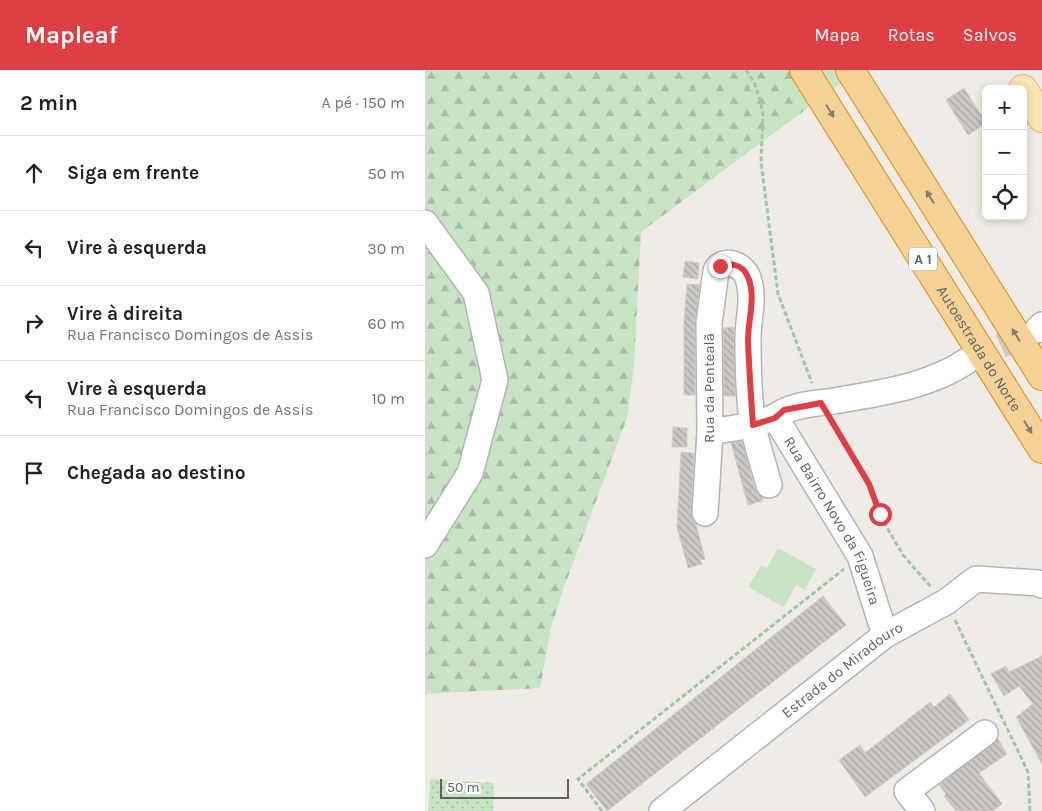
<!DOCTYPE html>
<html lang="pt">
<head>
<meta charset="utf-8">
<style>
  :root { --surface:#fff; --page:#f2f2f2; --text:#202124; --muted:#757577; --line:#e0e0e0; --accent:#dd3f44 }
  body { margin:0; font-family:Karla,sans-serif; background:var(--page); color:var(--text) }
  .controls { position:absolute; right:15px; top:15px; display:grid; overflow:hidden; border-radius:8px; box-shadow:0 2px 8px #0003 }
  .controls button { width:45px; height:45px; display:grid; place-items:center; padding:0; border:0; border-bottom:1px solid var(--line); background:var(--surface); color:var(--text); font:25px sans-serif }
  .scale { position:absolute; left:15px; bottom:12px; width:129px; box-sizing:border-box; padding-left:5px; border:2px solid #5e6266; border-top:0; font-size:14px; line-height:18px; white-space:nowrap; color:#5e6266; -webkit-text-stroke:4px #fff; paint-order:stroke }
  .stop { position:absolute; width:15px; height:15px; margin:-11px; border:4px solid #dd3f44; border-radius:50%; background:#fff }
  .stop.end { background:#dd3f44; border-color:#fff; box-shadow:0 1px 5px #0008 }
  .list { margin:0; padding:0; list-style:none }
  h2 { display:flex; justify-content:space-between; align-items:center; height:65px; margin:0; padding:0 20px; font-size:21px }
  h2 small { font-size:16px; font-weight:400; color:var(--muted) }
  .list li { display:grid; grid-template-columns:32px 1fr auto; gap:15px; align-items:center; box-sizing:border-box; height:75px; padding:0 20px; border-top:1px solid var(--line) }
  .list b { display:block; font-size:19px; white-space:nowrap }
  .list p { margin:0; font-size:16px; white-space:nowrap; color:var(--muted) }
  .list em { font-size:16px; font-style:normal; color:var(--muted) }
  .icon { flex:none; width:28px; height:28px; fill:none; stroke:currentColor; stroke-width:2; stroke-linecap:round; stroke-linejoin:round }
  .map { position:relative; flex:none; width:617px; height:741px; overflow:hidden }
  header { display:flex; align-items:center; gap:30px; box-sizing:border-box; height:70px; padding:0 25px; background:var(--accent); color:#fff }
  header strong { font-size:24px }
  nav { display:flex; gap:28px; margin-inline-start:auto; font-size:18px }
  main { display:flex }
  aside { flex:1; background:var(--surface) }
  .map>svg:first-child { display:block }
  .grass { fill:url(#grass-dots) }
  .forest { fill:url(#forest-firs) }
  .park { fill:#c9e4c5 }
  .building { fill:url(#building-back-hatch); stroke:#d3cdc5 }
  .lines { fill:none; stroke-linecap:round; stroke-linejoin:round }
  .minor-tunnel { stroke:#cbcac7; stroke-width:25; stroke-dasharray:25 12; stroke-linecap:butt }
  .minor-casing { stroke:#b2b4b8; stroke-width:28 }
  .major-casing { stroke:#e7b568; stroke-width:30 }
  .highway-casing { stroke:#e48b12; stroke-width:30 }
  .path { stroke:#a0c7a7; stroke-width:3; stroke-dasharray:5 2.5; stroke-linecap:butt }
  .minor { stroke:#fff; stroke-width:25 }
  .major { stroke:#f9e5b2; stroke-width:28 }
  .highway { stroke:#f5d397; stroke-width:28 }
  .oneway { fill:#847e72 }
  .route { stroke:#dd3f44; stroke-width:6 }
  .labels { text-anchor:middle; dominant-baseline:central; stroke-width:4; stroke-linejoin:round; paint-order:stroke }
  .shield { fill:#fff; stroke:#8e9194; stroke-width:1 }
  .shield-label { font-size:14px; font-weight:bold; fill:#5e6266 }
  .street-label { font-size:15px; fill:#5e6266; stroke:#fff }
</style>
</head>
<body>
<header>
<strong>Mapleaf</strong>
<nav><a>Mapa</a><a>Rotas</a><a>Salvos</a></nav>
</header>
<main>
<aside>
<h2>2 min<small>A pé · 150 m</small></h2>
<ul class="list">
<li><svg class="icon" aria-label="ahead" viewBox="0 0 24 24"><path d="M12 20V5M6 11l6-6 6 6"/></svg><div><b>Siga em frente</b></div><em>50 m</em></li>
<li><svg class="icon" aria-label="left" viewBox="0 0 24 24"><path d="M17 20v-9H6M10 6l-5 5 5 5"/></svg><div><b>Vire à esquerda</b></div><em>30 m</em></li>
<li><svg class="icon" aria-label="right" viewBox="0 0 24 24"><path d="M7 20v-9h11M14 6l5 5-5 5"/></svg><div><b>Vire à direita</b><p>Rua Francisco Domingos de Assis</p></div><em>60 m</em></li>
<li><svg class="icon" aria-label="left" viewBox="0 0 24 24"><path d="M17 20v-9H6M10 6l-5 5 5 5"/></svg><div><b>Vire à esquerda</b><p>Rua Francisco Domingos de Assis</p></div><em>10 m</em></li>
<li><svg class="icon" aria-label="arrive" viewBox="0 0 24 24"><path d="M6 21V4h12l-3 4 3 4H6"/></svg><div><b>Chegada ao destino</b></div></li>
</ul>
</aside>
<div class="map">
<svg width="617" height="741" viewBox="0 0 617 741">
  <defs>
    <pattern id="grass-dots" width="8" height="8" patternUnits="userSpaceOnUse" patternTransform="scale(1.25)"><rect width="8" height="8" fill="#c9e4c5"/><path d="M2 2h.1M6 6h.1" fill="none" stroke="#a6bca4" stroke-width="1.8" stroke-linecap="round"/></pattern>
    <pattern id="forest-firs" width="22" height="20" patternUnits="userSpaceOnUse" patternTransform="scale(1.25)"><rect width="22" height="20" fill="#c9e4c5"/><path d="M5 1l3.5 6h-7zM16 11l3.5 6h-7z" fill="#a6bca4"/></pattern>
    <pattern id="building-back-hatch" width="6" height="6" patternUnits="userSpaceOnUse" patternTransform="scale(1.25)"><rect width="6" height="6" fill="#cbc7c4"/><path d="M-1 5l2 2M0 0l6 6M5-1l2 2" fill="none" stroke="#a8a5a3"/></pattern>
  </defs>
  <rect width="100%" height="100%" fill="#efece7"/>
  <path class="grass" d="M 5,709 L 69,713 L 68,741 L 3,741 Z"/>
  <path class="forest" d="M 0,0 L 434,0 L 216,162 L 209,297 L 202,348 L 138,520 L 126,558 L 115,618 L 0,624 Z"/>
  <path class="park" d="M 353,478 L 391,499 L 380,520 L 371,515 L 359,537 L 323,517 L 336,495 L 342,498 Z"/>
  <path class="building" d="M 539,18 L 561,53 L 543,65 L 521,30 Z
    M 260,191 L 274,193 L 273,209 L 258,207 Z
    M 262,214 L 275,215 L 270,253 L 270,325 L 259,325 L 259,251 Z
    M 309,257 L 310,326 L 299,326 L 298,258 Z
    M 248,357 L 262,358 L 262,377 L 247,377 Z
    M 317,371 L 330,419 L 338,428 L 337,431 L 323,435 L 306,373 Z
    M 256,382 L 269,383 L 266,443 L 271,454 L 280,489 L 275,490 L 277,494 L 263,498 L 252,457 Z
    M 398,526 L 421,555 L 182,741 L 161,714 Z
    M 617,586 L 617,694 L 591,647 L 608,634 L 594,616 L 579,626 L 566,604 L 581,596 L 584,602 Z
    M 525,624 L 544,650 L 440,727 L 414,690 L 435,675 L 440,683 L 505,632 L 509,637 Z
    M 573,669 L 582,684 L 554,703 L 577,734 L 568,741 L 531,741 L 519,726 L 521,724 L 514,715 Z"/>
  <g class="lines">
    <path class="minor-tunnel" d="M 542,291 L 611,260"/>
    <defs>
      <g id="minor">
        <path d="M 0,153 L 51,223 L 70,310 L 45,403 L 0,475"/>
        <path d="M 612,260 L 617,255"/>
        <path d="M 350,347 C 368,333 393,334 415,330 C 460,322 504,316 542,291"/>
        <path id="s1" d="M 285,362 L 328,355 L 350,347 L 435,486 L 460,565"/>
        <path d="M 280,443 L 285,362 L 284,253 L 291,201 C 298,186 319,195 323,208 C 330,228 323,248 323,268 C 323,293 324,332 328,356 C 332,376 339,396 344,415"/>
        <path id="s2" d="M 237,741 L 460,565 L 521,532 L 551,509 L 613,513 L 617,515"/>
        <path d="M 497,741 L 482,721 L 560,663"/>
      </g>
      <path id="major" d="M 598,19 L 617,48"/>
      <g id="highway">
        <path id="s3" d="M 379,0 L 617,379"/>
        <path d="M 425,0 L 617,306"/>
      </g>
    </defs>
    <use href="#minor" class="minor-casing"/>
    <use href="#major" class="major-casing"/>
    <use href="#highway" class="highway-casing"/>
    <path class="path" d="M 321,0 L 330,14 L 338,42 L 336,92 L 353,224 L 387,313
      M 406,353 L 444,414 L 455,444 L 464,461 L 478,485 L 506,517
      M 530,550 L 603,702 L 605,741
      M 177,741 L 153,709 L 419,499"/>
    <use href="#minor" class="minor"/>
    <use href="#major" class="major"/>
    <use href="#highway" class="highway"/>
  </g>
  <defs><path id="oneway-solid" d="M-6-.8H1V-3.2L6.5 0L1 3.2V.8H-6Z" transform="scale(1.25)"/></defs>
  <g class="oneway">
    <use href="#oneway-solid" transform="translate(405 41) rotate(58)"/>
    <use href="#oneway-solid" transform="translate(505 127) rotate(-122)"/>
    <use href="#oneway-solid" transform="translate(591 265) rotate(-122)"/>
    <use href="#oneway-solid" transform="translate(603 357) rotate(58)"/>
  </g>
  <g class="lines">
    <path class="route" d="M 295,196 C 305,192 317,195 322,205 C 332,225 323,249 323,270 C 324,298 326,326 328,355 L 350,348 L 359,340 L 396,333 L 444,414 L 455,444"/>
  </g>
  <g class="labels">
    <rect class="shield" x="484" y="177.5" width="28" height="23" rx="4"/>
    <g class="shield-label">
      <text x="498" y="189">A 1</text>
    </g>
    <g class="street-label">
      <text stroke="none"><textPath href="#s3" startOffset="329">Autoestrada do Norte</textPath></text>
      <text transform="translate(284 318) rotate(-90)">Rua da Pentealã</text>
      <text stroke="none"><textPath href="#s1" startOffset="186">Rua Bairro Novo da Figueira</textPath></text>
      <text stroke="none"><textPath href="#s2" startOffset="229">Estrada do Miradouro</textPath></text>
    </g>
  </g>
</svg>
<div class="controls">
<button>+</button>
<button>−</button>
<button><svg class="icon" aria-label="locate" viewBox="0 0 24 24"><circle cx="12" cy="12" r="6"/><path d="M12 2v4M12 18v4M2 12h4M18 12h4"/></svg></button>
</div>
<div class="scale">50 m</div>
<div class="stop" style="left:455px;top:444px"></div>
<div class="stop end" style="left:295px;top:196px"></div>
</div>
</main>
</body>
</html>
